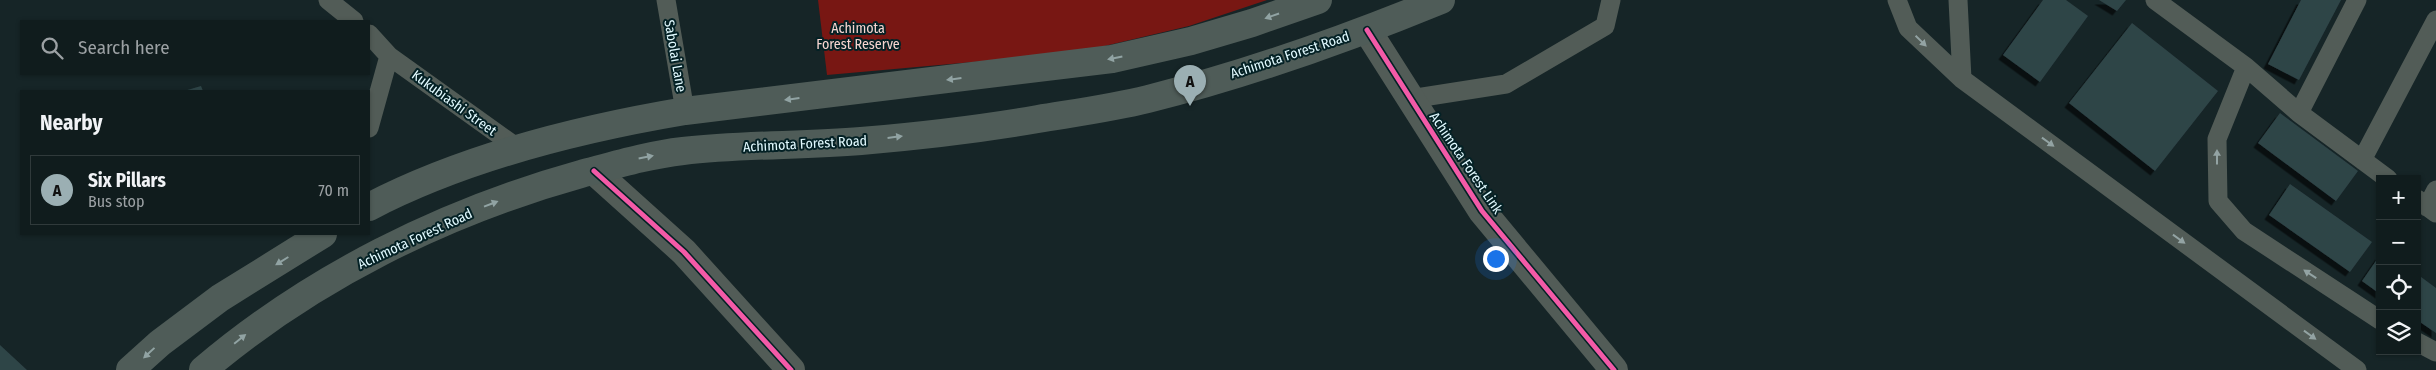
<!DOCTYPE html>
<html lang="en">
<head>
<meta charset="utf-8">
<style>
  :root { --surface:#101c1d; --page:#192526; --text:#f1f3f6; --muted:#9ca1a4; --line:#303a3b; --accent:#9bafb3 }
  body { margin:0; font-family:"Fira Sans Condensed",sans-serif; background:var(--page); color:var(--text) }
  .controls { position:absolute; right:15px; bottom:15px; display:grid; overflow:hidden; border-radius:0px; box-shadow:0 1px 4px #0004 }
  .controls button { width:45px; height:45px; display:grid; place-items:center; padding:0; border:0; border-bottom:1px solid var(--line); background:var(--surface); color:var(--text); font:25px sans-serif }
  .you { position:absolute; left:1495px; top:258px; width:18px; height:18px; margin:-12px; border:4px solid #fff; border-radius:50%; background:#1a73e8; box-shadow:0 0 0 8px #1a73e833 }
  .badge { display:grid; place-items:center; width:32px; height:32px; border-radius:50%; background:var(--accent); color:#111; font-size:16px; font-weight:700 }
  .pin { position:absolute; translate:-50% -41px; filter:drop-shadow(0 1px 2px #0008) }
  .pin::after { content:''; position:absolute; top:26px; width:18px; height:15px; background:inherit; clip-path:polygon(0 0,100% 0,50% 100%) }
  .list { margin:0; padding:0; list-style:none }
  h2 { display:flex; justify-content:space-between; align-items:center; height:65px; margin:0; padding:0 20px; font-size:21px }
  h2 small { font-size:16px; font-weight:400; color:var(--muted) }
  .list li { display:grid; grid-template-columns:32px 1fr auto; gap:15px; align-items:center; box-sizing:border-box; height:70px; margin:0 10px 10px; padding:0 10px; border:1px solid var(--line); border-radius:0px }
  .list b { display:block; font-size:19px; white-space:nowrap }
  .list p { margin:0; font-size:16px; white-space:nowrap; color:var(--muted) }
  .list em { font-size:16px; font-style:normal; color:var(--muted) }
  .icon { flex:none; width:28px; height:28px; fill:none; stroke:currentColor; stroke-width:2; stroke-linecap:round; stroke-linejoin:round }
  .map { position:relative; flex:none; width:2436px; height:370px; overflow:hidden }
  .search { position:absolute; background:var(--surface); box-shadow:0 1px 4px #0004; left:20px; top:20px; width:350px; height:55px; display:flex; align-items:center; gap:12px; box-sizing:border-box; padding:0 18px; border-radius:0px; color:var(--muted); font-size:19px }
  .panel { position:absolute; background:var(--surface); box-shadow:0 1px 4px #0004; left:20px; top:90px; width:350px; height:145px; border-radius:0px }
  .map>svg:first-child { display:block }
  .green { fill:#781713 }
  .building { fill:#2f4447; filter:url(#shadow) }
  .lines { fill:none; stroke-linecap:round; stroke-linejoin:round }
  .service { stroke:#525c57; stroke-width:19 }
  .minor { stroke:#525c57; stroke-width:28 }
  .primary { stroke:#4f5c58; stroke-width:28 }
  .cycleway-casing { stroke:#042125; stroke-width:8 }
  .cycleway { stroke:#f35aa7; stroke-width:5 }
  .oneway { fill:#91a3a3 }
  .oneway2 { fill:#93a3a3 }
  .labels { text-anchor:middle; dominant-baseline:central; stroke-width:4; stroke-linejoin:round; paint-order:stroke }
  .park-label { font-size:14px; fill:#f7d5d0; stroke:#042125 }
  .street-label { font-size:14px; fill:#e2faff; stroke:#042125 }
</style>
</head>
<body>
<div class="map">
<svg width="2436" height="370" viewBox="0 0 2436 370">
  <defs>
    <filter id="shadow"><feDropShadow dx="-4.5" dy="4.5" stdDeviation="0" flood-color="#0009"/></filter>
  </defs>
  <rect width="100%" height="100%" fill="#162527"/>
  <path class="green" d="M 818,0 L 1267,0 L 1189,26 L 1075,53 L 827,75 Z"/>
  <path class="building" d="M 2043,0 L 2066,0 L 2088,16 L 2040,82 L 2003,55 Z
    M 2099,0 L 2126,0 L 2117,11 Z
    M 2301,0 L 2341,0 L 2299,80 L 2268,64 Z
    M 2132,23 L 2218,91 L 2155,171 L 2069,103 Z
    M 201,86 L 203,91 L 184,91 Z
    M 2280,113 L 2358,171 L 2336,201 L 2258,143 Z
    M 2290,184 L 2372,242 L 2350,272 L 2269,215 Z
    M 2380,255 L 2380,294 L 2362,281 Z
    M 2417,274 L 2436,288 L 2436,333 L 2417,320 Z
    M 0,345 L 27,370 L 0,370 Z"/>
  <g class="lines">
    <path class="service" d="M 328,0 L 354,21
      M 666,0 L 685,111
      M 1897,0 L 1908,28 L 1962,79 L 2357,370
      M 1958,0 L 1962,79
      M 2155,0 L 2246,67 L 2299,113 L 2388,179
      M 369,34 L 389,56 L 519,149
      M 2246,67 L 2217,139 L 2218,201 L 2244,231 L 2380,320
      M 1410,99 L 1506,84 L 1605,26 L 1611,0
      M 2299,113 L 2357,0
      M 369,128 L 389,56
      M 2362,160 L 2436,20
      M 2417,199 L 2436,213
      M 2427,207 L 2436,190
      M 2417,342 L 2436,352"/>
    <path class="minor" d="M 1367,30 L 1482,211 L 1614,370
      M 594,171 L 684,252 L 791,370"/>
    <path class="primary" d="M 369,207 C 465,157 578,129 685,111 L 1112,59 L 1191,41 L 1252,23 L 1318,0
      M 130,370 L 160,343 L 220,298 L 323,234
      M 203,370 C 311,278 444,212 581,174 C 615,165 648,155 683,151 C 742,144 802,146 861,141 C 920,136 980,129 1038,119 C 1074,113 1112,108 1148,99 C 1248,74 1346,39 1441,0"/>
    <defs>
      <path id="cycleway" d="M 1367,30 L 1482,211 L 1614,370
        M 594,171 L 684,252 L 791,370"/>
    </defs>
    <use href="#cycleway" class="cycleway-casing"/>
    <use href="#cycleway" class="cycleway"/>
  </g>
  <defs><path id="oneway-solid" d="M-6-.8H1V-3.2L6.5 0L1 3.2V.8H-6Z" transform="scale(1.25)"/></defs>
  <g class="oneway">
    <use href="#oneway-solid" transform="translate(1272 16) rotate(161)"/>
    <use href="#oneway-solid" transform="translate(1115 58) rotate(169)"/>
    <use href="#oneway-solid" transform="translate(954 79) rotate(173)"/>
    <use href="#oneway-solid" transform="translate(792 99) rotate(173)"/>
    <use href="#oneway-solid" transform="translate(895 137) rotate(-7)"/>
    <use href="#oneway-solid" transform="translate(646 157) rotate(-11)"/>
    <use href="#oneway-solid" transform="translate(491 204) rotate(-21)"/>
    <use href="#oneway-solid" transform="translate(282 261) rotate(148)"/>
    <use href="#oneway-solid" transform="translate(240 339) rotate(-39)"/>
    <use href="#oneway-solid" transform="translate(149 353) rotate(137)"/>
  </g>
  <g class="oneway2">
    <use href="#oneway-solid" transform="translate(1921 41) rotate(44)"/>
    <use href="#oneway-solid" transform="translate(2048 142) rotate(36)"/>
    <use href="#oneway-solid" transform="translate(2217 157) rotate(-90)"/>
    <use href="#oneway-solid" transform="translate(2179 239) rotate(36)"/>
    <use href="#oneway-solid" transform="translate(2310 274) rotate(-147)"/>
    <use href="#oneway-solid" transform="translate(2310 335) rotate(36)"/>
  </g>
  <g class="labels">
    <g class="park-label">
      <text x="858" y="28">Achimota<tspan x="858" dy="16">Forest Reserve</tspan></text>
    </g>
    <g class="street-label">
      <text transform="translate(1290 55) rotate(-18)">Achimota Forest Road</text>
      <text transform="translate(675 56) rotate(80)">Sabolai Lane</text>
      <text transform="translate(454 103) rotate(36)">Kukubiashi Street</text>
      <text transform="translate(805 144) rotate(-3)">Achimota Forest Road</text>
      <text transform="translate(1466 163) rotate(56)">Achimota Forest Link</text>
      <text transform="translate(415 239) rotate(-25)">Achimota Forest Road</text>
    </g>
  </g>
</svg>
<div class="controls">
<button>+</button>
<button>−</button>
<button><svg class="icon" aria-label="locate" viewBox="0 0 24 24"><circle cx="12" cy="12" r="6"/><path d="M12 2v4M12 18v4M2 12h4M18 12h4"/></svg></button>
<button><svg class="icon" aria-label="layers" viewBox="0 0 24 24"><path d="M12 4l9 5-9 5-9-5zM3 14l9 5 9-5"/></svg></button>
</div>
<div class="you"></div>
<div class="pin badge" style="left:1190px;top:106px">A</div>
<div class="search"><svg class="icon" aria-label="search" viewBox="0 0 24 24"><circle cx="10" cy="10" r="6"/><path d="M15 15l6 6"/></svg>Search here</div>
<section class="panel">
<h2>Nearby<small></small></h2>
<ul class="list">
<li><span class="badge">A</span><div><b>Six Pillars</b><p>Bus stop</p></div><em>70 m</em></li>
</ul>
</section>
</div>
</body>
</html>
